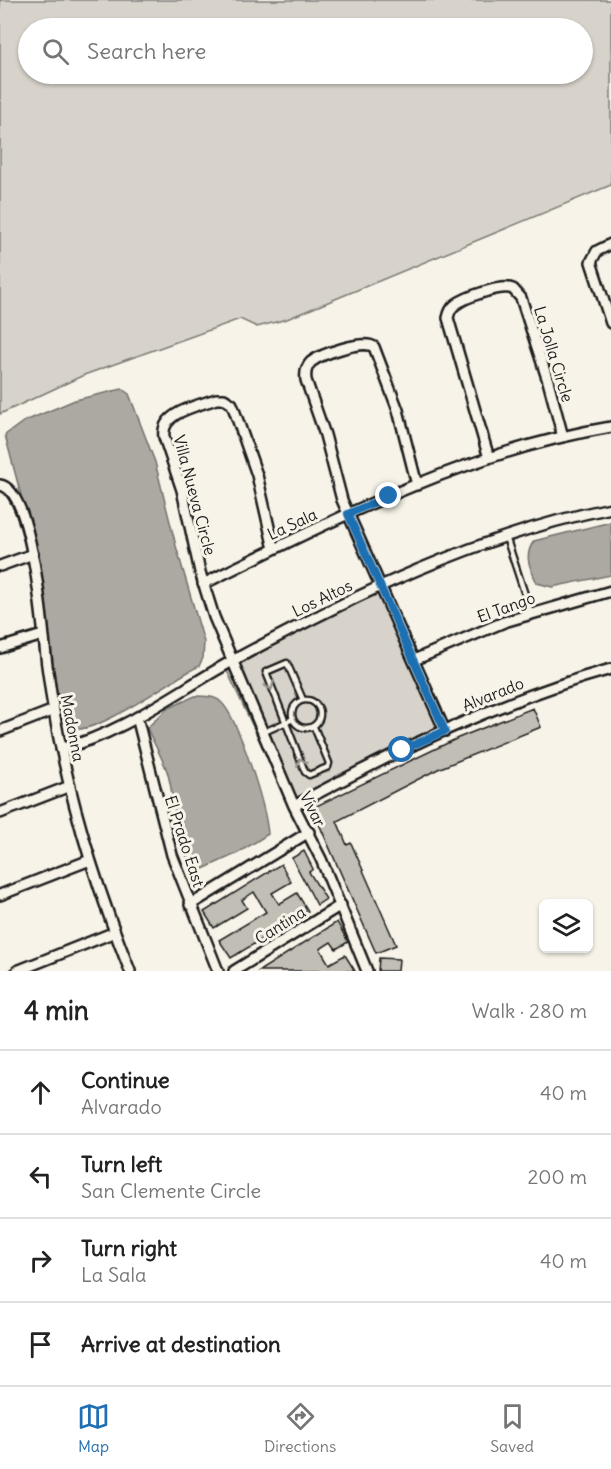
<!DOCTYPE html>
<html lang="en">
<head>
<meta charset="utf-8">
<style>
  :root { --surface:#fff; --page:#f2f2f2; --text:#222; --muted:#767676; --line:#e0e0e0; --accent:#1f6fb2 }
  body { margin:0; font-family:Delius,sans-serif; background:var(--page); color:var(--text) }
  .controls { position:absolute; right:18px; bottom:18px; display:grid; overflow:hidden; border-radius:9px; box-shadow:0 2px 4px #0004 }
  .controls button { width:54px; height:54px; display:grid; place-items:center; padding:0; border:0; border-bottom:2px solid var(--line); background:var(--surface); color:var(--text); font:30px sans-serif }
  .stop { position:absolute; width:18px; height:18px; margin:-14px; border:4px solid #1f6fb2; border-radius:50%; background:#fff }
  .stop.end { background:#1f6fb2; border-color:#fff; box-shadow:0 2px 6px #0008 }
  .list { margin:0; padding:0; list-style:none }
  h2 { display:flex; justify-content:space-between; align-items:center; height:78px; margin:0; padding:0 24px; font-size:26px }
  h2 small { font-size:20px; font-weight:400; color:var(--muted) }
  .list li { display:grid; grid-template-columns:39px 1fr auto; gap:18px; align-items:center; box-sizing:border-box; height:84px; padding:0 24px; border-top:2px solid var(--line) }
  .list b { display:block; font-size:22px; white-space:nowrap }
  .list p { margin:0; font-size:20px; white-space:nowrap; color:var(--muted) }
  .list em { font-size:20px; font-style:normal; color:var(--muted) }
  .icon { flex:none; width:33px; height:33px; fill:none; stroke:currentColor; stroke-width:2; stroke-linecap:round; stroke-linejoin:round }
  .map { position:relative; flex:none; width:611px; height:971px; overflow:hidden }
  .search { position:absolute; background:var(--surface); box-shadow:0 2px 4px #0004; left:18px; right:18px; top:18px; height:66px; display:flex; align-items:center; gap:15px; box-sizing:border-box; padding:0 21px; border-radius:33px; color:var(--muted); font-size:22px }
  .sheet { height:414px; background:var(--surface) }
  nav { display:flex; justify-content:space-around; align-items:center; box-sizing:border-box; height:84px; border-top:2px solid var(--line); background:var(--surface); font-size:16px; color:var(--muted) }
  nav a { display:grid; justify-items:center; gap:3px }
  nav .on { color:var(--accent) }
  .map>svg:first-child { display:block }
  .green { fill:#d7d3cb; stroke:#7a7874; stroke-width:1.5; fill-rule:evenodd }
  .water { fill:#aca9a2; stroke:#72716c; stroke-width:1.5 }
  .building { fill:#c0beb5; stroke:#1c1c1c; stroke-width:1.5 }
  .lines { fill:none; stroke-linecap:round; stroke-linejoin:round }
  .service-casing { stroke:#1c1c1c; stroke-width:9 }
  .minor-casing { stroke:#1c1c1c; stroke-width:14 }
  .service { stroke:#f7f3e8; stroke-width:4.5 }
  .minor { stroke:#f7f3e8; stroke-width:9 }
  .oneway { stroke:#94928c }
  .route { stroke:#1f6fb2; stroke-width:8 }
  .labels { text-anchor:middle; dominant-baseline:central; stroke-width:6; stroke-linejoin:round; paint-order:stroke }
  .street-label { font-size:16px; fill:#1c1c1c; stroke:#f7f3e8 }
</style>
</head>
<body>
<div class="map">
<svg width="611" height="971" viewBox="0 0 611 971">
  <rect width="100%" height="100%" fill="#f7f3e8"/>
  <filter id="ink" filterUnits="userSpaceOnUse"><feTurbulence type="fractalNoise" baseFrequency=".0167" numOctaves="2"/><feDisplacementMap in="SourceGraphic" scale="12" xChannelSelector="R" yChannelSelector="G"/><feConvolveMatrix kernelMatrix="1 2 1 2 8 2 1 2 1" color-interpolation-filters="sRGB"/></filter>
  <g filter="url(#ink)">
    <path class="green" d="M 0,0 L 611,0 L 611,185 L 287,319 L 257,327 L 240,319 L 84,375 L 0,414 ZM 28,28 L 582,28 L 582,74 L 28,74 Z
      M 378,585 L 448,732 L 292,811 L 222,660 Z"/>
    <path class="water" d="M 122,389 L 129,394 L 155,462 L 176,546 L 204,642 L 203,658 L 199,666 C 172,679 104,730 77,729 L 65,724 L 56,710 L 58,699 L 40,567 L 5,435 L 23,422 L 75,400 Z
      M 611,522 L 611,575 L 552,587 L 537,583 C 530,568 523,556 534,541 Z
      M 195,696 C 204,696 215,696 221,702 C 239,719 266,808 268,834 L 238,853 L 201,870 L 196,869 C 172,844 177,802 167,771 C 162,757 153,742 147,728 L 167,709 Z"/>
    <path class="building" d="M 533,708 L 541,727 L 438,769 L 337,821 L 347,845 L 351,843 L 396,945 L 376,953 L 312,808 L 458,738 Z
      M 304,851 L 313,869 L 309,872 L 326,899 L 317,905 L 292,858 Z
      M 281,864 L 291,882 L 272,893 L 279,904 L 297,893 L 308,911 L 231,958 L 219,940 L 266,912 L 254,892 L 242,900 L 247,908 L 214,928 L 204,912 Z
      M 337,922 L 348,942 L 336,949 L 331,942 L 320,949 L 329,964 L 345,955 L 355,971 L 259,971 Z
      M 379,958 L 399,959 L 398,971 L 378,971 Z"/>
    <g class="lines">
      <defs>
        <path id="service" d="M 506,537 L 531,613
          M 303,700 L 287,663 L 266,672 L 305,772 L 309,775 L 328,767 L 329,763 L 314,727
          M292 714a14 14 0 1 1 28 0a14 14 0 1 1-28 0Z
          M 262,733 L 293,719"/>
        <path id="minor" d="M 611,244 L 597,251 L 591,262 L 611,323
          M 489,458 L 448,318 C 449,313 451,308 455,305 C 465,297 502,284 513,289 L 521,298 L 548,381 L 563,437
          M 0,485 C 29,488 40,602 43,628 C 53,746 86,861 130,971
          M 417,485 L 398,410 L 374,347 C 364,339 321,354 311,362 C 306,367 305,373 306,380 L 325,435 L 342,500 L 445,731
          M 274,549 L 257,475 L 232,404 L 224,399 L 216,399 C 198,406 160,412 164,437 L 182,490 L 200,572 L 214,617 L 294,806 L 321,859 L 367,971
          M 0,566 L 33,554
          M 203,584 C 333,520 467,451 611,427
          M 0,648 L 43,635
          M 414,660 L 504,622 L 611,591
          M 137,717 L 172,855 L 218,971
          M 0,731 L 54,710
          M 61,749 C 124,733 177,691 234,660 C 352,596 478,535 611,508
          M 294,806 C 395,751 500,700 611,669
          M 0,813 L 70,786
          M 0,895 L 90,860
          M 190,905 L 309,832
          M 17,971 L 115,932
          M 234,971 L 341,905"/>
      </defs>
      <use href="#service" class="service-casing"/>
      <use href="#minor" class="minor-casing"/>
      <use href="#service" class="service"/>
      <use href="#minor" class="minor"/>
    </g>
    <defs><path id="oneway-chevron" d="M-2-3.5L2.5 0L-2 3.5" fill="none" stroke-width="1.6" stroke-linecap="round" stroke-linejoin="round" transform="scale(1.5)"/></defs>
    <g class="oneway">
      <use href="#oneway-chevron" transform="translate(270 686) rotate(67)"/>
      <use href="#oneway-chevron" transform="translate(301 762) rotate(-112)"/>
    </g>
  </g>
  <g class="lines" filter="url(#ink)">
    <path class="route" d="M 389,496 L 348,514 L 445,731 L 402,750"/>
  </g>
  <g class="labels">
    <g class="street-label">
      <text transform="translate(554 354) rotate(73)">La Jolla Circle</text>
      <text transform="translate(195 495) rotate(75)">Villa Nueva Circle</text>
      <text transform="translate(292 524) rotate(-25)">La Sala</text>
      <text transform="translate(322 598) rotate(-26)">Los Altos</text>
      <text transform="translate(506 607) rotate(-20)">El Tango</text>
      <text transform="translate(493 694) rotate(-22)">Alvarado</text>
      <text transform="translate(73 728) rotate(79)">Madonna</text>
      <text transform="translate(313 809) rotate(63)">Vivar</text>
      <text transform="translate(185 841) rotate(72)">El Prado East</text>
      <text transform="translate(280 925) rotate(-32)">Cantina</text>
    </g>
  </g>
</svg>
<div class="controls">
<button><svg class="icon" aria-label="layers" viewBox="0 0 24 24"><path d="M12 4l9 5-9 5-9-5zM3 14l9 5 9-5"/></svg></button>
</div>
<div class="stop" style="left:402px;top:750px"></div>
<div class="stop end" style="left:389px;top:496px"></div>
<div class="search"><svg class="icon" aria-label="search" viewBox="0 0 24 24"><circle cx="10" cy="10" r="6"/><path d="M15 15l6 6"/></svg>Search here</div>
</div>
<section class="sheet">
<h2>4 min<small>Walk · 280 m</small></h2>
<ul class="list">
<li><svg class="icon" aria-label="ahead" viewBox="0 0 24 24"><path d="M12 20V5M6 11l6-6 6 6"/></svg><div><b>Continue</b><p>Alvarado</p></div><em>40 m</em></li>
<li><svg class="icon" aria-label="left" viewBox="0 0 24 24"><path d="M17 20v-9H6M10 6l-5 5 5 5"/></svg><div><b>Turn left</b><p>San Clemente Circle</p></div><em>200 m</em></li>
<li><svg class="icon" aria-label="right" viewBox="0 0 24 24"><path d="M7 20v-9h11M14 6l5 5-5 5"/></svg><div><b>Turn right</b><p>La Sala</p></div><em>40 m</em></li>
<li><svg class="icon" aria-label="arrive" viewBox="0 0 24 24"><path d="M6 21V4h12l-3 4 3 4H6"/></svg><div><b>Arrive at destination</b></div></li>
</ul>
</section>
<nav>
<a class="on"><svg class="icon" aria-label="map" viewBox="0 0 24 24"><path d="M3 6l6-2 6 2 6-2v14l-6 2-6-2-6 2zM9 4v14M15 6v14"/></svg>Map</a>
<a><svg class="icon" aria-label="directions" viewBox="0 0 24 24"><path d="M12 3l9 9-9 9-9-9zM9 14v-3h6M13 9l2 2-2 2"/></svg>Directions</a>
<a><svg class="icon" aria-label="saved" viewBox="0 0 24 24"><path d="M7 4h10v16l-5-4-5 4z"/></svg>Saved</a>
</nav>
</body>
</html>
